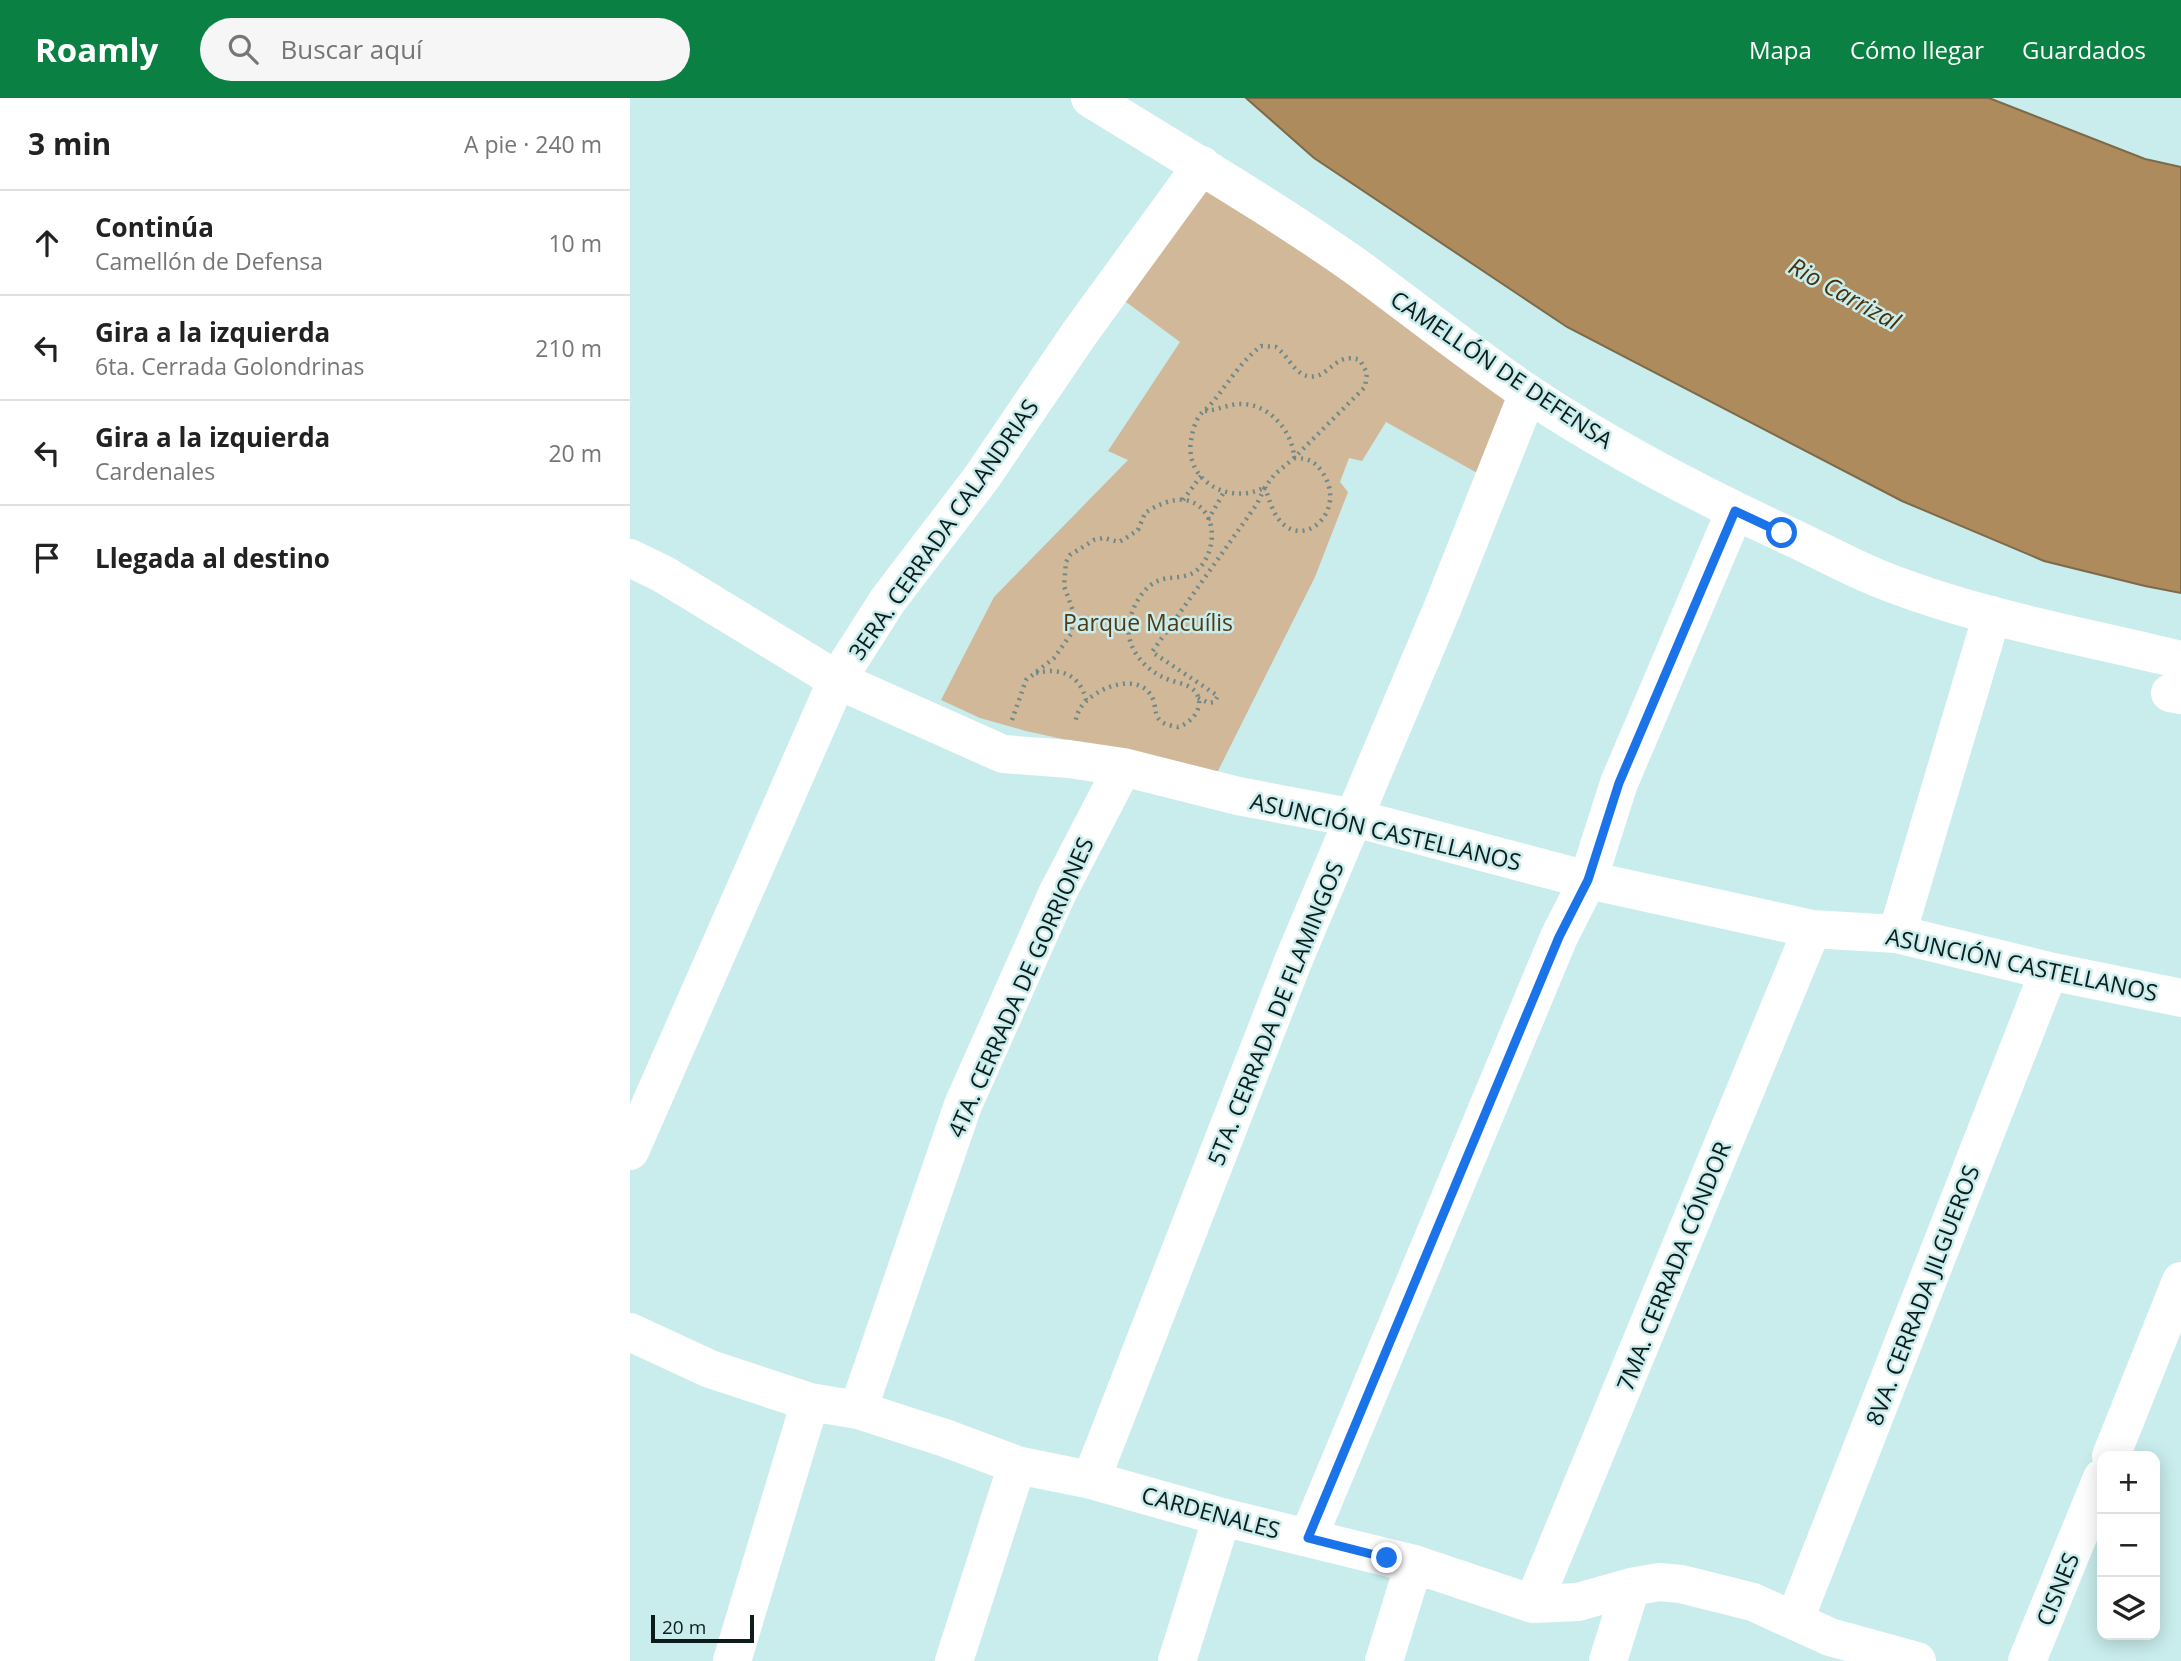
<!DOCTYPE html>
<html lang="es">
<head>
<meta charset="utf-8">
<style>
  :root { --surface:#fff; --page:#f6f6f6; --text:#222; --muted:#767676; --line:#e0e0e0; --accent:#0b8043 }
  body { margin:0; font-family:"Open Sans",sans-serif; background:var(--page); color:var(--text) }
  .controls { position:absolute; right:21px; bottom:21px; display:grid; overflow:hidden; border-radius:14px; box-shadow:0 4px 18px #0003 }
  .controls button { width:63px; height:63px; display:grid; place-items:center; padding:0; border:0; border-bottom:2px solid var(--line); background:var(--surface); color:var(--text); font:35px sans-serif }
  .scale { position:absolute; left:21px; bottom:18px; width:103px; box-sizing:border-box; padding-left:7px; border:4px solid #0d1b1b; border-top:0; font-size:19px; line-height:24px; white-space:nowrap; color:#0d1b1b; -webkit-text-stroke:5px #c8edec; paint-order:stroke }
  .stop { position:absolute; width:21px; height:21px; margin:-16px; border:5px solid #1a73e8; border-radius:50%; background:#fff }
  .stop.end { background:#1a73e8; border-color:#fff; box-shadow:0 2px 7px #0008 }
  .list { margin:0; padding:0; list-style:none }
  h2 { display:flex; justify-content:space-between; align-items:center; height:91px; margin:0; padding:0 28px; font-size:30px }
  h2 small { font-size:23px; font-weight:400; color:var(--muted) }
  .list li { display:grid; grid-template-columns:46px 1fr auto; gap:21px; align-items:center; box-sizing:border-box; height:105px; padding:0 28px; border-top:2px solid var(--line) }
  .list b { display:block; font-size:26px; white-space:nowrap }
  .list p { margin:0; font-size:23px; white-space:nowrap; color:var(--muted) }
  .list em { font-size:23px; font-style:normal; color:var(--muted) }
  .icon { flex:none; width:38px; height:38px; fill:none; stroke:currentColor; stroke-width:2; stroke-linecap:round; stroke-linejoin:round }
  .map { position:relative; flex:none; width:1551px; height:1563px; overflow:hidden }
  header { display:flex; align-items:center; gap:42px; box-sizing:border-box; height:98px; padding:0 35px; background:var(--accent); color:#fff }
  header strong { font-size:33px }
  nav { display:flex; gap:38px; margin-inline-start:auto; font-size:24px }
  .search { width:490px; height:63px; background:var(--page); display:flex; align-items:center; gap:18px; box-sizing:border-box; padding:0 24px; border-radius:38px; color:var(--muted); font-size:26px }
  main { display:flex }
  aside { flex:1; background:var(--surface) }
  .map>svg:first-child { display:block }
  .green { fill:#d1b899 }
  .water { fill:#ae8b5d; stroke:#7e6949; stroke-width:2 }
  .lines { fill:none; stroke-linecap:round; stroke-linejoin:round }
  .path { stroke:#6f8989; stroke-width:4.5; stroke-dasharray:2 5; stroke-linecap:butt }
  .minor { stroke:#fff; stroke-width:38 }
  .route { stroke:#1a73e8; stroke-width:9 }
  .labels { text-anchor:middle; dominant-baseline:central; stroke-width:5; stroke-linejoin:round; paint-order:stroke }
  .street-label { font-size:23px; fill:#0d1b1b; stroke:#c8edec }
  .park-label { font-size:23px; fill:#523913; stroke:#c8edec }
  .water-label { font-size:24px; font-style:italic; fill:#493009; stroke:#c8edec }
</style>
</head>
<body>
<header>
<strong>Roamly</strong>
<div class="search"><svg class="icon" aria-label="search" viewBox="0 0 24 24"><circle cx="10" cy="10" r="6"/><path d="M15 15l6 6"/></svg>Buscar aquí</div>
<nav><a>Mapa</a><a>Cómo llegar</a><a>Guardados</a></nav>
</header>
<main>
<aside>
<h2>3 min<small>A pie · 240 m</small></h2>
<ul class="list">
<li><svg class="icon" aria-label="ahead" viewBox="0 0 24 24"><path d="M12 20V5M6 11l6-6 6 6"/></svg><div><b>Continúa</b><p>Camellón de Defensa</p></div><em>10 m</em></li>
<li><svg class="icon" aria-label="left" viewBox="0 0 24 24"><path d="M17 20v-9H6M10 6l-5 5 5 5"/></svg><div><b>Gira a la izquierda</b><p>6ta. Cerrada Golondrinas</p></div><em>210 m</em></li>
<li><svg class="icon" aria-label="left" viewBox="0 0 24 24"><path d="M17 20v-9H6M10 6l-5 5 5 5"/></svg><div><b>Gira a la izquierda</b><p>Cardenales</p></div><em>20 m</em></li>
<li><svg class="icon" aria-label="arrive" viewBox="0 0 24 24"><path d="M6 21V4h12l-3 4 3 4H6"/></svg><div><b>Llegada al destino</b></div></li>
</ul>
</aside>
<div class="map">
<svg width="1551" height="1563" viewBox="0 0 1551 1563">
  <rect width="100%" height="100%" fill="#c8edec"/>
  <path class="green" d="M 577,78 L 892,298 L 858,381 L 756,324 L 732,363 L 719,360 L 710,384 L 718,394 L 685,479 L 587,675 L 396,633 L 350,620 L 311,602 L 364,499 L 498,362 L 478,353 L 550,244 L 484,195 Z"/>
  <path class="water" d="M 616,0 L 1359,0 L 1515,61 L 1551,69 L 1551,495 L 1515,488 L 1414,463 L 1272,403 L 937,229 L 684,60 Z"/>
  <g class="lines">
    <path class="path" d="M 575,313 C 587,312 597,307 608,306 C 638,304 663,333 664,360
      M 664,360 C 677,360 685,363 692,374 C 718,411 676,451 651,424 C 642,414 639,401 635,389 L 645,376 Z
      M 553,402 L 571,378
      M 578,422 L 594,394
      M 406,575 C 431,569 450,577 456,602
      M 568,600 L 579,605 L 584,604 L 588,598 L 522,554 L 627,406 L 635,389 C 599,409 551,381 562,338 C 563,331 566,322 570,317 C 573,313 578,310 581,306 C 597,287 611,263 631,248 L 646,249 C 657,257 663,272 674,277 C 698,286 703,252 730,262 L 737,275 L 735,289 L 664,360
      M 382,622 L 396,582 L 424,560 L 441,536 L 444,516 L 434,488 L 436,464 L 440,457 L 464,442 L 474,440 L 489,444 L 496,440 L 508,432 L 515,415 C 525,408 542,400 555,402 C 586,408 588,446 572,467 C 561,481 548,478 533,481 C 514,486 502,508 499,526 C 495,549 515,572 535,580 C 543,584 553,585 560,589 C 579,602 565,624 548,629 C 543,628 536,627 532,624 C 525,619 526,612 524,604 C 516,578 484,584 467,595 C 454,603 448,610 445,625"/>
    <path class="minor" d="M 460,0 C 550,56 642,109 728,170 C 785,212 840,256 899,296 C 982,351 1070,397 1161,439 C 1189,452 1216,467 1245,479 C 1343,519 1448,537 1551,562
      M 0,460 L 33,476 L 207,582 L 373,656 L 439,661 L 493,669 L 608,698 L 724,720 L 958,782 L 1182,831 L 1267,836 L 1419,873 L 1551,900
      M 1540,595 L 1551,597
      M 1267,836 L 1362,517
      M 0,1053 L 207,582 L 258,502 L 352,379 L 449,236 L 572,67
      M 0,1234 L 80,1271 L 180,1304 L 228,1312 L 315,1340 L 387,1367 L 461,1382 L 592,1419 L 784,1466 L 903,1506 L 948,1504 L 1001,1489 L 1029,1484 L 1051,1486 L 1123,1504 L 1200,1539 L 1287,1563
      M 228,1312 L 333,1007 L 427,796 L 493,669
      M 1481,1358 L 1551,1183
      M 461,1382 L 664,861 L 812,511 L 898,295
      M 678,1440 L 929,839 L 958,782 L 989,685 L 1105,413
      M 903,1506 L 1182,831
      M 1165,1521 L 1419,873
      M 102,1563 L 180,1304
      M 324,1563 L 387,1367
      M 547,1563 L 592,1419
      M 754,1563 L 784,1466
      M 978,1563 L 1001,1489
      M 1397,1563 L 1472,1380"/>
  </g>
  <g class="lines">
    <path class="route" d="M 757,1460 L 678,1440 L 929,839 L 958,782 L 989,685 L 1105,413 L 1152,435"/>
  </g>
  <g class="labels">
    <g class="street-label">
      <text transform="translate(872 271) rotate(34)">CAMELLÓN DE DEFENSA</text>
      <text transform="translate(313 431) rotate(-55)">3ERA. CERRADA CALANDRIAS</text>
      <text transform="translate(756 733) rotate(13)">ASUNCIÓN CASTELLANOS</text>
      <text transform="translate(1392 866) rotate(12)">ASUNCIÓN CASTELLANOS</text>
      <text transform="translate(390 889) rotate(-66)">4TA. CERRADA DE GORRIONES</text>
      <text transform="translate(645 915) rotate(-68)">5TA. CERRADA DE FLAMINGOS</text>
      <text transform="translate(1043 1168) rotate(-68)">7MA. CERRADA CÓNDOR</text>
      <text transform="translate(1292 1197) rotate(-69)">8VA. CERRADA JILGUEROS</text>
      <text transform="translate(581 1414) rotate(15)">CARDENALES</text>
      <text transform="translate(1427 1491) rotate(-68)">CISNES</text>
    </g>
    <g class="park-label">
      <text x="518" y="524">Parque Macuílis</text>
    </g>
    <g class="water-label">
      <text transform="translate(1215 195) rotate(29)">Rio Carrizal</text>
    </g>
  </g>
</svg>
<div class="controls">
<button>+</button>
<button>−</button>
<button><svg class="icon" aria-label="layers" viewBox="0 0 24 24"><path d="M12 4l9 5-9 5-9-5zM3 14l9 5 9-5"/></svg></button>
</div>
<div class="scale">20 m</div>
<div class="stop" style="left:1152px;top:435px"></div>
<div class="stop end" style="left:757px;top:1460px"></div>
</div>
</main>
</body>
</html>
